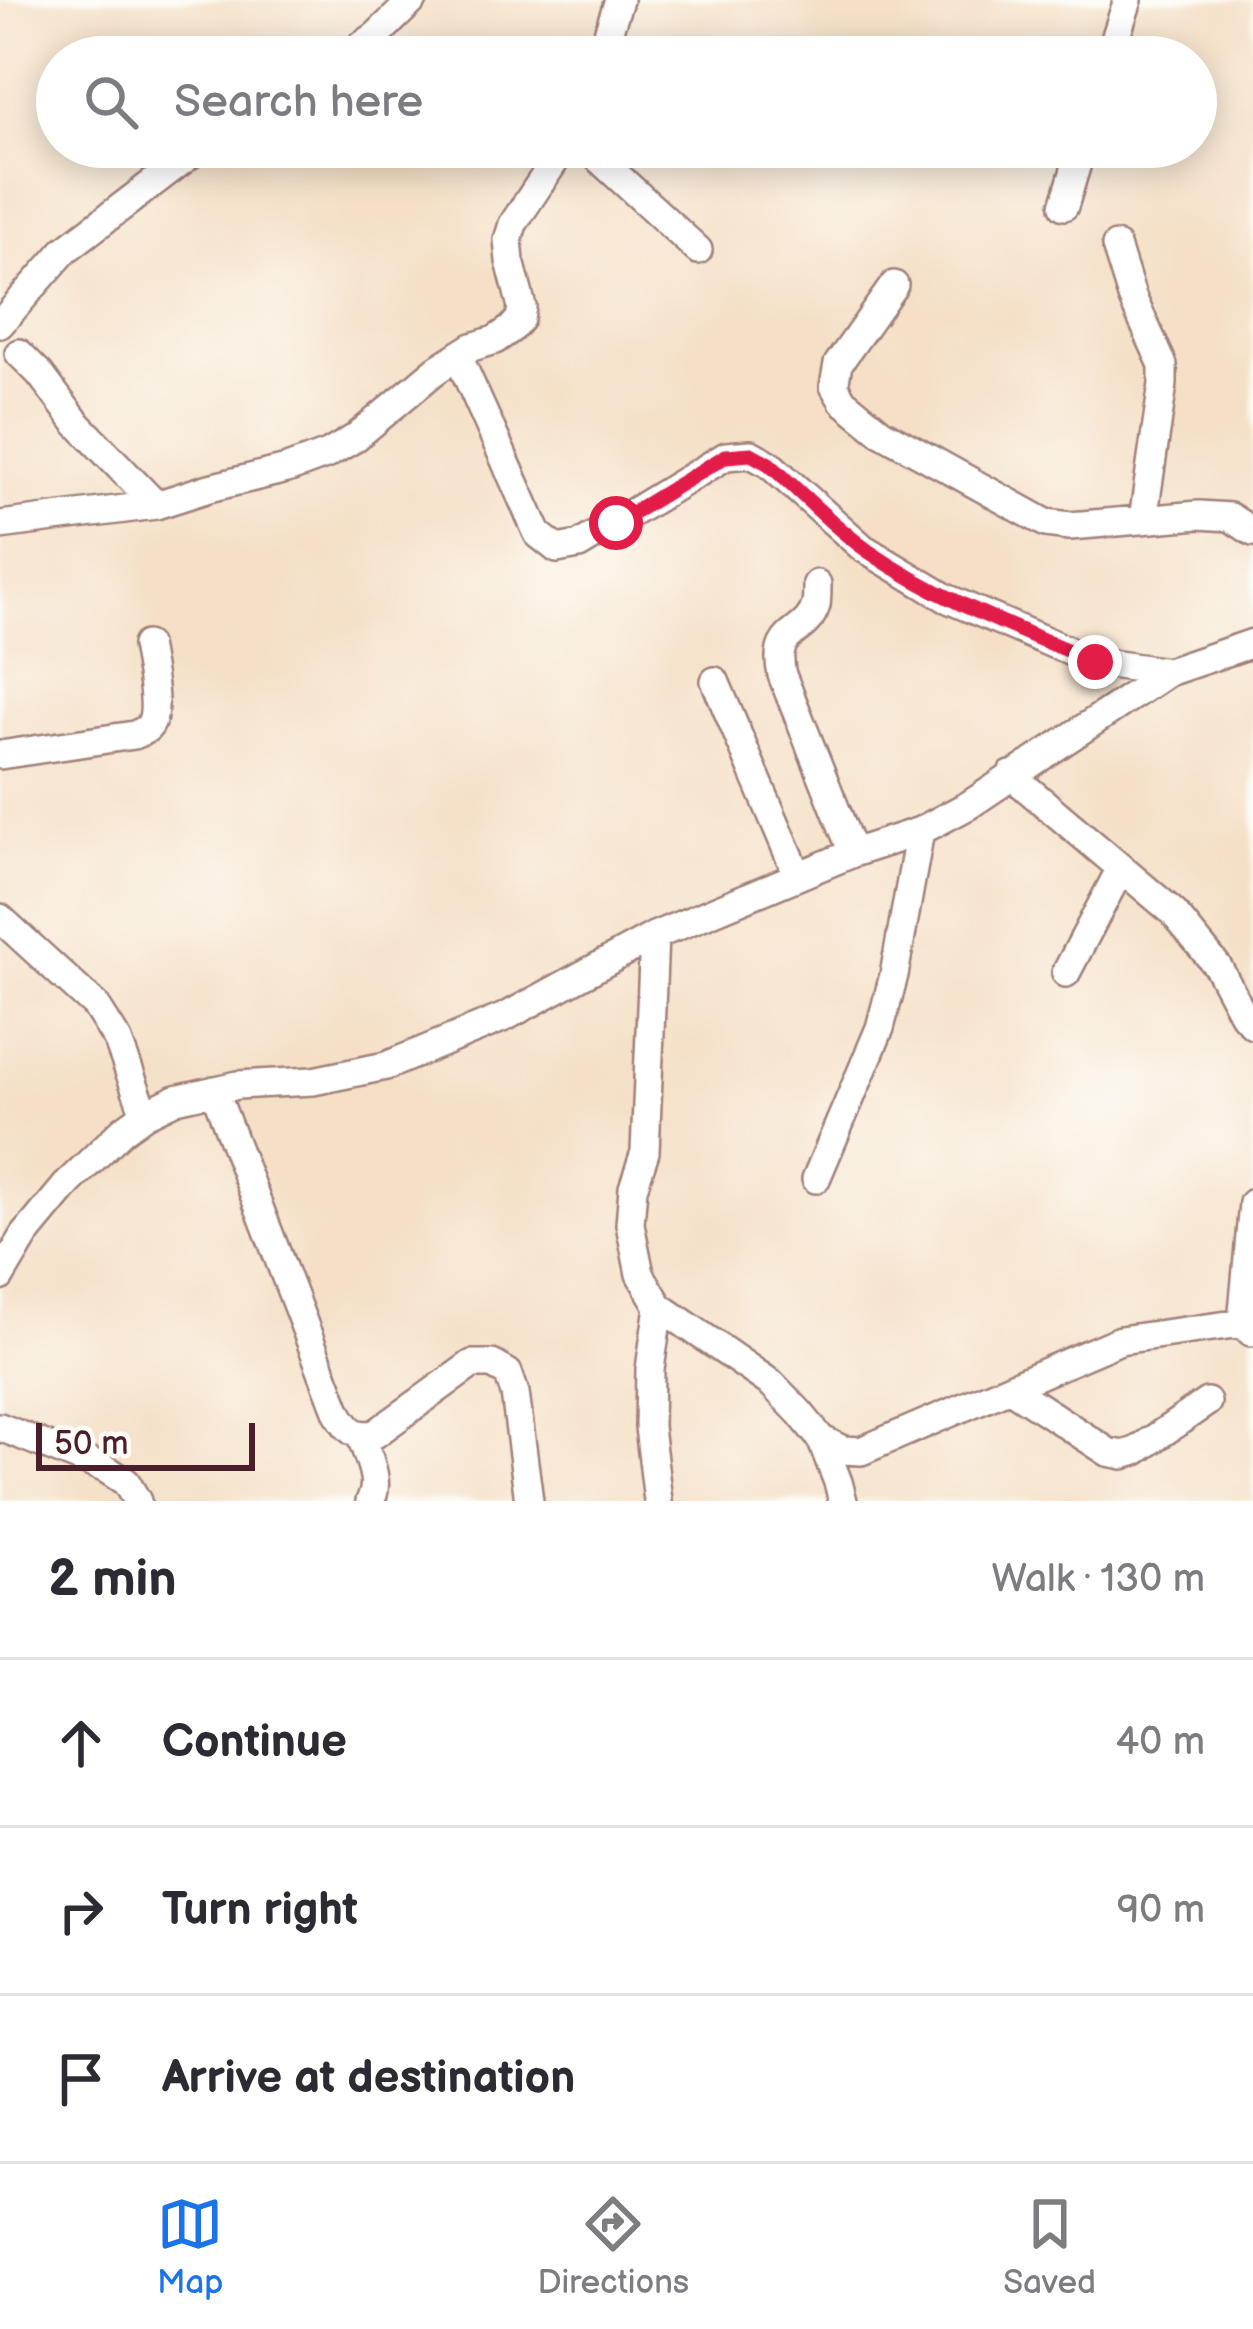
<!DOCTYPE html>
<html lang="en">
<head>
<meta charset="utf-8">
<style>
  :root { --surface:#fff; --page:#f7f7f7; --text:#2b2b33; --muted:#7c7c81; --line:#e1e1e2; --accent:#1a73e8 }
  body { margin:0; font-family:"Balsamiq Sans",sans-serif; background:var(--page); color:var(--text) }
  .scale { position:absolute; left:36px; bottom:30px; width:219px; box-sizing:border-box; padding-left:12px; border:6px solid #4a1f2b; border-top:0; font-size:33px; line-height:42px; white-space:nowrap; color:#4a1f2b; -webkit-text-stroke:9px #fdfcf7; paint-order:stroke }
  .stop { position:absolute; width:36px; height:36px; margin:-27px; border:9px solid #e11d48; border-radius:50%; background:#fff }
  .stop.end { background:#e11d48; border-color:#fff; box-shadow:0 3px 12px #0008 }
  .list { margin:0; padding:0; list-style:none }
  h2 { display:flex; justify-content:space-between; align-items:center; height:156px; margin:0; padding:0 48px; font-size:51px }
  h2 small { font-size:39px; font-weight:400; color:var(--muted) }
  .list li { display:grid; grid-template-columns:78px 1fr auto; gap:36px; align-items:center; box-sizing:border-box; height:168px; padding:0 48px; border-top:3px solid var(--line) }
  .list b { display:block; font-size:45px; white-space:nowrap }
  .list em { font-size:39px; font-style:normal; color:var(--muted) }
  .icon { flex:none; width:66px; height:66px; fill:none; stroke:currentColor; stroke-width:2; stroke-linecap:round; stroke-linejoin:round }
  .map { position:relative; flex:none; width:1253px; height:1501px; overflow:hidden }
  .search { position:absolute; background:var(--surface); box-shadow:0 6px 30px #0003; left:36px; right:36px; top:36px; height:132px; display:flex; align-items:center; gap:30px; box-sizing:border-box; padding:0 42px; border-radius:66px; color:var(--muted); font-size:45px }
  .sheet { height:660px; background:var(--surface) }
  nav { display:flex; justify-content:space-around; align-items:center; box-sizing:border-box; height:168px; border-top:3px solid var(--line); background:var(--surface); font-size:33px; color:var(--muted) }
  nav a { display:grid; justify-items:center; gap:6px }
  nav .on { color:var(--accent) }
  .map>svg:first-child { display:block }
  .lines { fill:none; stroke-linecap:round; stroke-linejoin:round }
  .street-casing { stroke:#a08079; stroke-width:32 }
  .street { stroke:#fff; stroke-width:27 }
  .route { stroke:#e11d48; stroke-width:15 }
</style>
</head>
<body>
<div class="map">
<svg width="1253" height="1501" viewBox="0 0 1253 1501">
  <rect width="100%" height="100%" fill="#fdfcf7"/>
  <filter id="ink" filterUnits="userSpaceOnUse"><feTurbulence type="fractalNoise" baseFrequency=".00833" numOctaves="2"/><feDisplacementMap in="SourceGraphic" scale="24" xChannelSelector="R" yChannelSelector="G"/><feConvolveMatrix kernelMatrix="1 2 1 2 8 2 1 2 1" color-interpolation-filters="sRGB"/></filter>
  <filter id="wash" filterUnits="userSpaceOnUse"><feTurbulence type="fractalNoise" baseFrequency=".004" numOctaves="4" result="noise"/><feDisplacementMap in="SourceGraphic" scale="48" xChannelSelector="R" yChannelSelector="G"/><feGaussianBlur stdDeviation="2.7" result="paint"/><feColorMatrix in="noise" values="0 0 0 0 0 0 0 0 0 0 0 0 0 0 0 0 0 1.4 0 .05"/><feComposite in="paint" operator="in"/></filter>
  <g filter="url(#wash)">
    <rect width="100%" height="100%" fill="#f5e0c7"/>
  </g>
  <g filter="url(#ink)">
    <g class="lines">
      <defs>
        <path id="street" d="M 345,57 L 376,36 L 413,0
          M 600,57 L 619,0
          M 1109,57 L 1128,0
          M 586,147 L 698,250
          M 1064,206 L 1082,147
          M 1116,246 L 1132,297 L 1163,365 L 1163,384 L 1143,520
          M 894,285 L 838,364 L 834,386 L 843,401 L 881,432 L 1046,523 L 1070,526 L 1199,515 L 1230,517 L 1253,532
          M 0,324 L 65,250 L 200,147
          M 19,353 L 40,374 L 76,422 L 156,505
          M 458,356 L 538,534 L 557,549 L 579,545 L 726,456 L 751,454 L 769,464 L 863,548 L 946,598 L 1095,662 L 1168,672
          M 0,525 L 156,505 L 209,488 L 287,469 L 328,454 L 355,438 L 436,370 L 472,347 L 495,340 L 511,329 L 520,319 L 522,307 L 510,261 L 508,240 L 513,224 L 564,147
          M 817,584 C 817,589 817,600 816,605 C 806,638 771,627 782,675 L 853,853
          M 715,681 L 798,876
          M 0,755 L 134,735 C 141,732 146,731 150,725 C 160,710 149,663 146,645
          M 1011,775 L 1173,912 L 1218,967 L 1243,1014 L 1253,1025
          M 0,918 L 96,1006 L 118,1041 L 145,1114
          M 654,936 L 645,1152 L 633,1188 L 630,1224 L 640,1274 L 659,1306 L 772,1384 L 800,1413 L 821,1439 L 838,1482 L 843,1501
          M 1066,973 L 1121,868
          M 214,1090 L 338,1413 C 349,1431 354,1437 375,1434 L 472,1364 L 492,1364 L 508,1373 L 515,1393 L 529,1501
          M 816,1179 L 880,1028 L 894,975 L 920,831
          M 0,1277 L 25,1235 L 69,1182 L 123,1130 L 145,1114 L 176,1099 L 238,1085 L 313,1081 L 386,1066 L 507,1016 L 654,936 L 853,853 L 920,831 L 969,805 L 1168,672 L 1253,643
          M 1251,1332 L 1242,1323 L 1253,1203
          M 1010,1388 L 1108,1452 L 1123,1455 L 1136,1451 L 1207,1402
          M 0,1427 L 106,1469 L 126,1482 L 137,1501
          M 361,1436 C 367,1456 382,1482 370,1501
          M 821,1439 L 843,1450 L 861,1451 L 1120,1340 L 1242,1323 L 1253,1319
          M 658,1501 L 649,1427 L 650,1369 L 659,1306"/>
      </defs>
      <use href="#street" class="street-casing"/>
      <use href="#street" class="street"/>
    </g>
  </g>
  <g class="lines" filter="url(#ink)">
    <path class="route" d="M 616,523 L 726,456 L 751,454 L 769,464 C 801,493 833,526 868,551 C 938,599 1017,629 1095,662"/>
  </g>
</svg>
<div class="scale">50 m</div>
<div class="stop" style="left:616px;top:523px"></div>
<div class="stop end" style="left:1095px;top:662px"></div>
<div class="search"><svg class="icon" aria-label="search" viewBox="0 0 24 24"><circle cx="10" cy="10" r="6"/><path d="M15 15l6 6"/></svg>Search here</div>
</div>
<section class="sheet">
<h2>2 min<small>Walk · 130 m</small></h2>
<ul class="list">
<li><svg class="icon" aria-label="ahead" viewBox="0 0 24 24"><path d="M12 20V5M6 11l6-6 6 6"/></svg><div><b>Continue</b></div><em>40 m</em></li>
<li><svg class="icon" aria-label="right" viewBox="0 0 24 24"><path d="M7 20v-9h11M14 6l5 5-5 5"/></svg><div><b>Turn right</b></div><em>90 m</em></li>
<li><svg class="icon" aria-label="arrive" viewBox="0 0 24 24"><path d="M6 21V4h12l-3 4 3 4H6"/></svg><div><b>Arrive at destination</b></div></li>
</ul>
</section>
<nav>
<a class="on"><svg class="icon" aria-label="map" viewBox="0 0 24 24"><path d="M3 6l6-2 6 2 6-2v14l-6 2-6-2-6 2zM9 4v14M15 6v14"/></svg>Map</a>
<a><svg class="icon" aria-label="directions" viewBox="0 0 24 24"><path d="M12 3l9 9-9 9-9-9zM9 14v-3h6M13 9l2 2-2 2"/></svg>Directions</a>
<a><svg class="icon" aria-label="saved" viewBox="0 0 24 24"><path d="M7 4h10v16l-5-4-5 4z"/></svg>Saved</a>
</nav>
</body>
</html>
